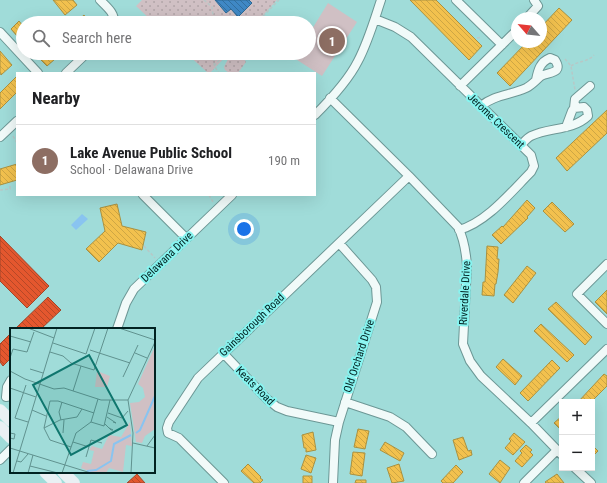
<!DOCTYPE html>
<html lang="en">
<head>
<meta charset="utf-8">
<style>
  :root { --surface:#fff; --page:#f2f2f2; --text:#202124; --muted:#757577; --line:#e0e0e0; --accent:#ea580c }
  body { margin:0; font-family:"Roboto Condensed",sans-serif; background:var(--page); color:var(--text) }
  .controls { position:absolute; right:12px; bottom:12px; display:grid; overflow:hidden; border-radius:0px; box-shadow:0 4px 16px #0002 }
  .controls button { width:36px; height:36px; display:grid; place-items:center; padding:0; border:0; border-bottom:1px solid var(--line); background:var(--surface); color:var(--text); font:20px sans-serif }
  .compass { position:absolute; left:511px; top:12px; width:36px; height:36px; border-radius:50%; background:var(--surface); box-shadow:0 4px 16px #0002; rotate:298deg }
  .you { position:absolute; left:244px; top:229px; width:14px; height:14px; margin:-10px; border:3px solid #fff; border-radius:50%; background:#1a73e8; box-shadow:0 0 0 6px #1a73e833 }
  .badge { display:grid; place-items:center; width:26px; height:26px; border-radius:50%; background:var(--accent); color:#fff; font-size:13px; font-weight:700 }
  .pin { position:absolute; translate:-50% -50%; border:2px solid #fff; box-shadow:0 1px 4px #0006 }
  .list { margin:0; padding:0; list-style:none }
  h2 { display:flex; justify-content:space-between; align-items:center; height:52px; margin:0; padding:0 16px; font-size:17px }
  h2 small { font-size:13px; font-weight:400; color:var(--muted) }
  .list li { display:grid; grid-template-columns:26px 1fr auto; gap:12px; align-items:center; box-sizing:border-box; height:72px; padding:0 16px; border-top:1px solid var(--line) }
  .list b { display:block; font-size:15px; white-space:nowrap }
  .list p { margin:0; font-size:13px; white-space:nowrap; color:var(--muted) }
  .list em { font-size:13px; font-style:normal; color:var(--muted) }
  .icon { flex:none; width:22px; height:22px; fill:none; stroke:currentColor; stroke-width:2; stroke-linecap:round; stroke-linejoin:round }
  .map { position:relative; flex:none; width:607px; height:483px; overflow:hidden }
  .search { position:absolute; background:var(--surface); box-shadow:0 4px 16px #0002; left:16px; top:16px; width:300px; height:44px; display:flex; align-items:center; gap:10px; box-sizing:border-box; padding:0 14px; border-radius:22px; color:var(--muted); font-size:15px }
  .panel { position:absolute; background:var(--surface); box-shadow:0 4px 16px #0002; left:16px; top:72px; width:300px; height:124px; border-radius:0px }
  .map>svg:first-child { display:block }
  .green { fill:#d0c0c4 }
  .park { fill:url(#park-dots) }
  .water { fill:#89c4f0 }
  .homes { fill:url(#homes-back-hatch); stroke:#a99140 }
  .shops { fill:url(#shops-back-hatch); stroke:#a0472a }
  .schools { fill:url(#schools-back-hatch); stroke:#2c6994 }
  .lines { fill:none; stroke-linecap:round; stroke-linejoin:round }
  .minor-casing { stroke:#6c9795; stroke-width:10 }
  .major-casing { stroke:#d4efee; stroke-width:12 }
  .path { stroke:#b7c8c7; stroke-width:1.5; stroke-dasharray:3 2; stroke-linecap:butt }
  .minor { stroke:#f1faf9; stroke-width:8 }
  .major { stroke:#e9f0f3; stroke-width:11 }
  .labels { text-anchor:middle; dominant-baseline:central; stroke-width:4; stroke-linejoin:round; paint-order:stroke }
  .street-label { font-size:11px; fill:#002221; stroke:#87f4f0 }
  .inset-river { fill:none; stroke:#89c4f0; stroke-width:2 }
  .inset-road { fill:none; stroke:#60928f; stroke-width:1 }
  .view { fill:#0f766e; fill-opacity:0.15; stroke:#0f766e; stroke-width:2 }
  .inset-edge { fill:none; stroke:#002221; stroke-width:2 }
</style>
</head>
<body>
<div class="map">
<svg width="607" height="483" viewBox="0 0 607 483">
  <defs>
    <pattern id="park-dots" width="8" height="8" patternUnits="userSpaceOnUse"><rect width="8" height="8" fill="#d0c0c4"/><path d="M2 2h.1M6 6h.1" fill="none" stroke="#b1a5a8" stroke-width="1.8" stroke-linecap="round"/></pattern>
    <pattern id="homes-back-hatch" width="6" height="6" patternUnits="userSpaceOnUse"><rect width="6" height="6" fill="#f2c14e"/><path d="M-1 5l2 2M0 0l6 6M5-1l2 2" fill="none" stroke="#cea644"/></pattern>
    <pattern id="shops-back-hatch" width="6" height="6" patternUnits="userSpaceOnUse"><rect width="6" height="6" fill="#e4572e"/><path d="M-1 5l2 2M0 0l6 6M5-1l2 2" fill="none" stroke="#b64827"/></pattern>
    <pattern id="schools-back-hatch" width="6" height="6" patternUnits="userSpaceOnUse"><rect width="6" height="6" fill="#3f88c5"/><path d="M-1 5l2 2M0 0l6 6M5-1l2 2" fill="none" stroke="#326fa0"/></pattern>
  </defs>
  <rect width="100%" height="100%" fill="#a0dcd9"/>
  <path class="green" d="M 328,3 L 357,22 L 322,76 L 294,58 L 297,53 L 309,53 L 309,34 Z"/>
  <path class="park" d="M 142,0 L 277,0 L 256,23 L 154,23 L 136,6 Z
    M 186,53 L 229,53 L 210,73 L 208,73 Z
    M 230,53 C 236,53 244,56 246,62 L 238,73 L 229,73 L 225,70 L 224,67 L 228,59 L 226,57 Z"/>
  <path class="water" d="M 82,214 L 88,219 L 76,230 L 71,225 Z"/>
  <path class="homes" d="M 53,0 L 73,0 L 77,5 L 65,15 Z
    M 410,0 L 436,0 L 482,46 L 469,60 Z
    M 559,8 L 572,20 L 510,86 L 497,73 L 527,42 L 541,42 L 541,27 Z
    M 84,15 L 90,23 L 75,23 Z
    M 19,21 L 23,26 L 23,43 L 11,29 Z
    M 0,51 L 12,65 L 1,75 L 0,73 Z
    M 34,53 L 50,53 L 55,59 L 47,66 Z
    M 17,76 L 17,92 L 0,109 L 0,93 Z
    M 607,110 L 607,133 L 567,171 L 556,158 Z
    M 17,164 L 17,180 L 0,185 L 0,169 Z
    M 527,200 L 535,208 L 527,217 L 528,218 L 501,244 L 492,235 L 502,226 L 503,227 Z
    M 552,202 L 574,224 L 565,232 L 543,211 Z
    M 117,204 L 122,226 L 146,232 L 142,250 L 118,243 L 99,262 L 86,249 L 105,231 L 100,208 Z
    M 487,246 L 498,247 L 497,259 L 499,259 L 498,272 L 496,284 L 495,284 L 494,296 L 482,295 L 483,282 L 485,282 Z
    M 527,266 L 536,273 L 513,303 L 504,295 Z
    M 607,290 L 607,314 L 595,302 Z
    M 556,302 L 592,337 L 585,345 L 548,309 Z
    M 541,324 L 574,355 L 567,362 L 534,331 Z
    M 503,359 L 522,376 L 515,385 L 496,367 Z
    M 552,360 L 560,368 L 528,401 L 520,393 Z
    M 604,374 L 607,376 L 607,386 L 591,402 L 578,402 Z
    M 562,416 L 562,431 L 554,423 Z
    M 358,429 L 369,431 L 365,449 L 354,447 Z
    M 313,432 L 316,450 L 306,452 L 306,448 L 304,448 L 302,435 Z
    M 514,433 L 525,442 L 513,455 L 505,448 L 511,441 L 509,439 Z
    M 463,437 L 468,451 L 471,450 L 472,455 L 459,460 L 453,440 Z
    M 385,442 L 404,453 L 400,461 L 380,450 Z
    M 526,445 L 532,450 L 530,452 L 533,455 L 522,467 L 515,461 L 522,453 L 520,451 Z
    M 592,445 L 598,451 L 592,457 Z
    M 353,452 L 365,453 L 362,476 L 350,474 Z
    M 306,455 L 316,458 L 311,473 L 301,469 Z
    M 500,460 L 510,468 L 500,483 L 489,474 Z
    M 248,464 L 261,477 L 260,478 L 263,480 L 260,483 L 254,483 L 241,471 Z
    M 399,464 L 404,481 L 392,483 L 387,468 Z
    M 456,465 L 463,472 L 453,483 L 443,483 L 441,481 Z
    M 557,474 L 564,483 L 546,483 L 545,482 Z
    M 303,476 L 312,476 L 312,483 L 303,483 Z
    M 356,480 L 366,480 L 366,483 L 355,483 Z"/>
  <path class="shops" d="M 0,236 L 49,286 L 27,308 L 0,281 Z
    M 48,297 L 61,310 L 41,329 L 15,329 Z
    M 11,333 L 11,358 L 3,366 L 0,362 L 0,344 Z
    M 137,474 L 145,483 L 127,483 Z"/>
  <path class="schools" d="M 215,0 L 249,0 L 252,3 L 238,17 L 231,9 L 226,13 Z"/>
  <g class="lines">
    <defs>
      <path id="minor" d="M 100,0 C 107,7 115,13 114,23
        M 456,0 L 502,45
        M 527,18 L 538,6 L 534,0
        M 375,19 L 395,27 L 411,37 L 531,155 L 534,166 L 531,172 C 511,192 487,222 459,230
        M 0,32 L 38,73
        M 66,73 L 87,53
        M 460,86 L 517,30
        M 330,98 L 409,176 L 458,227 C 464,239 466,252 467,266 L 463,344 L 470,361 L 481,376 L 531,423 L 562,455
        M 481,106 C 494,95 511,95 526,88 C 532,85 536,80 541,76 C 548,72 564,74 555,60 L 550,58 C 540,62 538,70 536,80
        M 574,108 L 575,99 L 590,86
        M 315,115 C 331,99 348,81 358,61 C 368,42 374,21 381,0
        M 0,137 L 17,121
        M 521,145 C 524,142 527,138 531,136 C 549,127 572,131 588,116 L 587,110 L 584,107 L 574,108 L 572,111 L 566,127
        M 143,195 L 186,238
        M 607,264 L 577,294 L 607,324
        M 117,329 L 126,303 L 134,289 L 232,195
        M 223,353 L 267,399 L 277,407 L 287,411 L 339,422
        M 11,380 L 7,387 L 6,397 L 11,396
        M 345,402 L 390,417 L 406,427 L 432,454
        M 531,423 L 607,349
        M 0,460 L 11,449
        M 575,468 L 591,483
        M 224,483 L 179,438 L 168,433 L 167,428 L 169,422 L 198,378 L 409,176
        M 333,483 L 335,440 L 339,422 L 377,302 L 376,287 L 372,280 L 339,243
        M 524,483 L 557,450"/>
      <path id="major" d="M 0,410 L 11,421
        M 0,427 L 11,438
        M 45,472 L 56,483
        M 63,472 L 74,483"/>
    </defs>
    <use href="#minor" class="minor-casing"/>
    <use href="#major" class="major-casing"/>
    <path class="path" d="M 204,0 L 212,7 L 213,15 L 219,23
      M 256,23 L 279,0
      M 477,38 L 482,37
      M 216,53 C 213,62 213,65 219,73
      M 565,59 L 571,66 L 575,90
      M 214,66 L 226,53
      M 571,66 C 578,61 588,62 594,55
      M 13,136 L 17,143
      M 0,190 L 10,189 L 10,184
      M 209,195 L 213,202
      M 144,246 L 155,258"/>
    <use href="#minor" class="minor"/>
    <use href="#major" class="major"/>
  </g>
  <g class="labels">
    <g class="street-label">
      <text transform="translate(496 121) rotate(44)">Jerome Crescent</text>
      <text transform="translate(167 257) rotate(-44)">Delawana Drive</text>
      <text transform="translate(465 293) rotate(-87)">Riverdale Drive</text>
      <text transform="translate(252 325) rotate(-44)">Gainsborough Road</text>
      <text transform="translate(359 356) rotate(-72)">Old Orchard Drive</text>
      <text transform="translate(255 386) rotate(45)">Keats Road</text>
    </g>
  </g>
  <g transform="translate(10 328)">
    <rect width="145" height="145" fill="#a0dcd9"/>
    <path d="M 145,18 L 145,101 L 135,108 L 132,115 L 126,114 L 120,75 L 129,74 L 135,69 L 133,60 L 128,56 ZM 87,43 L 100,48 L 97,59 L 85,59 ZM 120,94 L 122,118 L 116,117 L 113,144 L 99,140 L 96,145 L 84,145 L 71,140 L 73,134 L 81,136 L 84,123 L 79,122 L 82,118 L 92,121 L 99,107 L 111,109 Z" fill="#d0c0c4"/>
    <path class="inset-river" d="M 126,105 L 130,102 L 145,68M 77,143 L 86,142 L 101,133 L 104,116 L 121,107"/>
    <path class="inset-road" d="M 18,0 L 44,10M 109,0 L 145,12M 0,8 L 21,14M 43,15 L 76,26 L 85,0M 80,22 L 120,35M 40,24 L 53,28 L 61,35 L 84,42 L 98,0M 125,25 L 137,30M 0,30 L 3,21 L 17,24 L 24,4M 20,41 L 33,45M 0,43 L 15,51 L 44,61 L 54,60 L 91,72 L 118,72M 113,49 L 128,17M 16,57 L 5,90 L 18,94M 0,60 L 26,69M 63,63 L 71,38M 22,82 L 36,88M 98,85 L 112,90 L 118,83M 97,89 L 106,95 L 103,94M 51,92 L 49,84 L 52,74M 81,94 L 94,98 L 100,72M 95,96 L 101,102 L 103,102 L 99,100M 34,100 L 50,92 L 67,89 L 72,81M 0,105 L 5,106 L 4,111 L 0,110M 53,105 L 54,92M 63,114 L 79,119M 123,115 L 145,120M 137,118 L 145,107M 61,119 L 40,112 L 34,100 L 40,73 L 48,73 L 84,85M 0,120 L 81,145M 76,129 L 81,112 L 92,115M 7,133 L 11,134 L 18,126M 20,138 L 48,145M 3,145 L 47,0M 18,145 L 23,127M 52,145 L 66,105 L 81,94 L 88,71M 121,145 L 123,105 L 118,72 L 145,14"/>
    <path class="view" d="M 79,27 L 117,97 L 61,127 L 23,57 Z"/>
    <rect width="145" height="145" class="inset-edge"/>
  </g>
</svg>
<div class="controls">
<button>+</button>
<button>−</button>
</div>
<svg class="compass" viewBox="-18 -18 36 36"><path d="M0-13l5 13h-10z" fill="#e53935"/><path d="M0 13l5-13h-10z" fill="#757577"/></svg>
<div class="you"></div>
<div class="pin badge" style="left:332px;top:41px;background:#8d6e63">1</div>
<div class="search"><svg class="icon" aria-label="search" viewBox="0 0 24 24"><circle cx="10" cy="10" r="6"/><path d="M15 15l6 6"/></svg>Search here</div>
<section class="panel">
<h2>Nearby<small></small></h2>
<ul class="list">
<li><span class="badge" style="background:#8d6e63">1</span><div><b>Lake Avenue Public School</b><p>School · Delawana Drive</p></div><em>190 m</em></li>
</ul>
</section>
</div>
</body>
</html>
